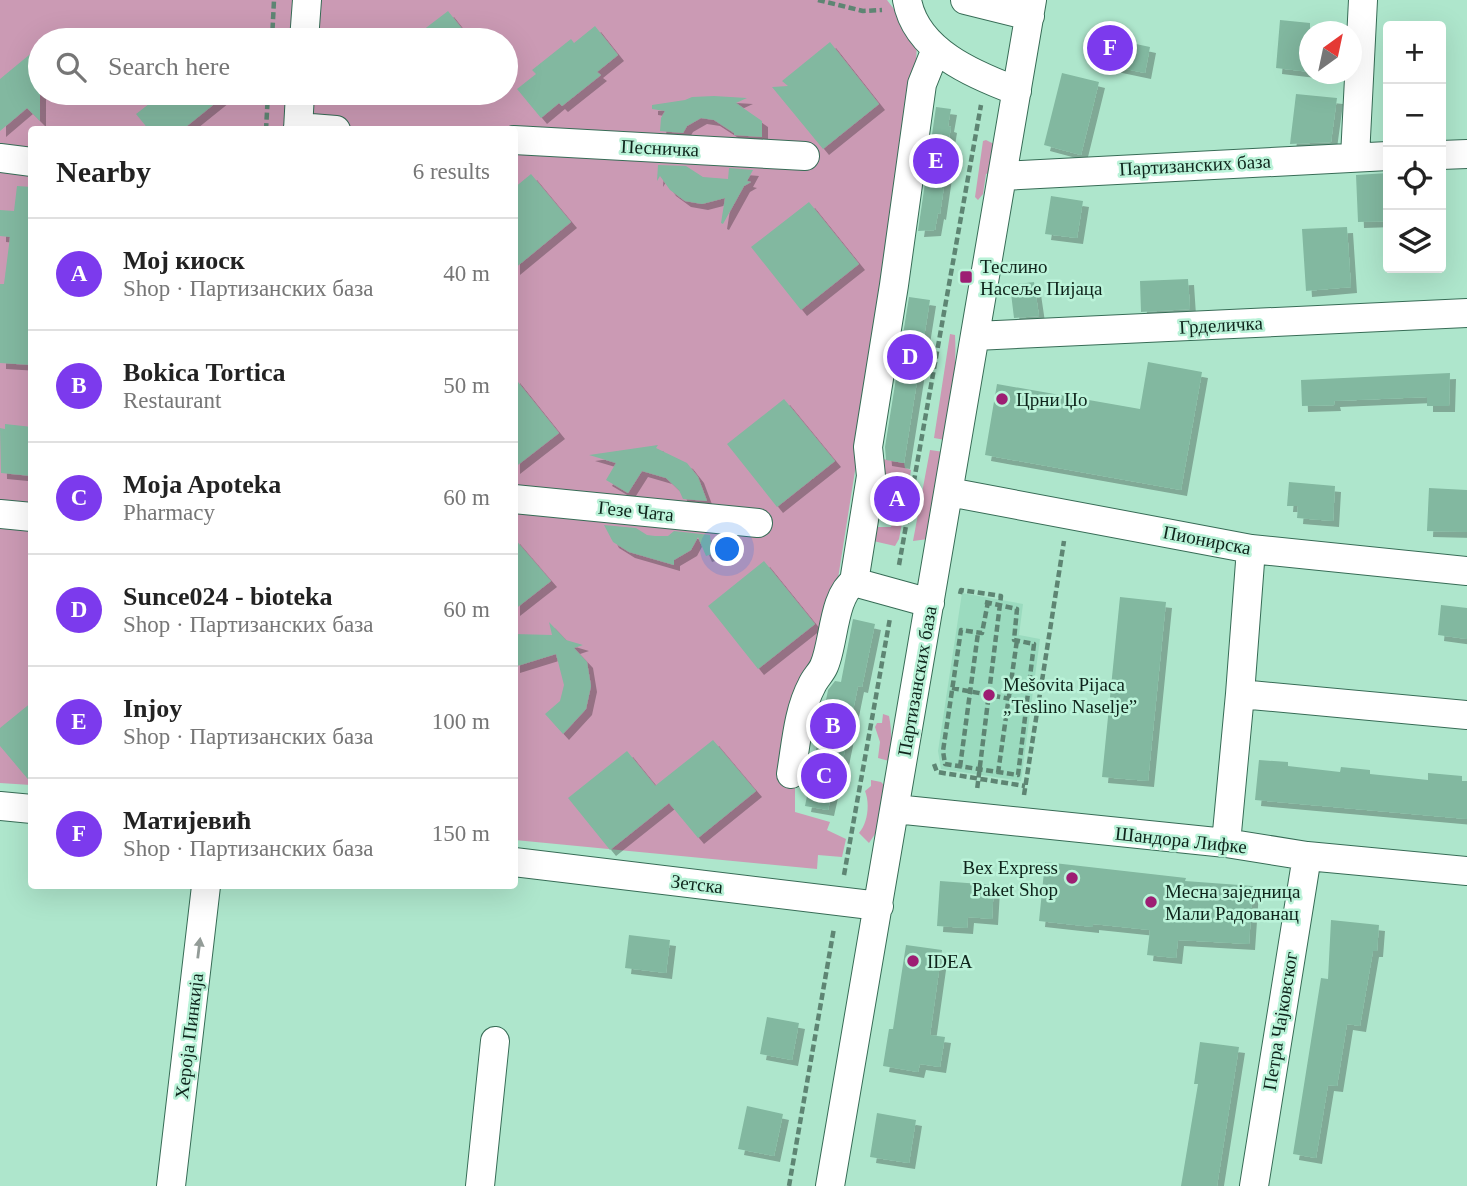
<!DOCTYPE html>
<html lang="en">
<head>
<meta charset="utf-8">
<style>
  :root { --surface:#fff; --page:#f6f6f6; --text:#222; --muted:#767676; --line:#e0e0e0; --accent:#7c3aed }
  body { margin:0; font-family:"Times New Roman",serif; background:var(--page); color:var(--text) }
  .controls { position:absolute; right:21px; top:21px; display:grid; overflow:hidden; border-radius:7px; box-shadow:0 7px 28px #0002 }
  .controls button { width:63px; height:63px; display:grid; place-items:center; padding:0; border:0; border-bottom:2px solid var(--line); background:var(--surface); color:var(--text); font:35px sans-serif }
  .compass { position:absolute; left:1299px; top:21px; width:63px; height:63px; border-radius:50%; background:var(--surface); box-shadow:0 7px 28px #0002; rotate:33deg }
  .you { position:absolute; left:728px; top:550px; width:24px; height:24px; margin:-18px; border:5px solid #fff; border-radius:50%; background:#1a73e8; box-shadow:0 0 0 10px #1a73e833 }
  .badge { display:grid; place-items:center; width:46px; height:46px; border-radius:50%; background:var(--accent); color:#fff; font-size:23px; font-weight:700 }
  .pin { position:absolute; translate:-50% -50%; border:4px solid #fff; box-shadow:0 2px 7px #0006 }
  .list { margin:0; padding:0; list-style:none }
  h2 { display:flex; justify-content:space-between; align-items:center; height:91px; margin:0; padding:0 28px; font-size:30px }
  h2 small { font-size:23px; font-weight:400; color:var(--muted) }
  .list li { display:grid; grid-template-columns:46px 1fr auto; gap:21px; align-items:center; box-sizing:border-box; height:112px; padding:0 28px; border-top:2px solid var(--line) }
  .list b { display:block; font-size:26px; white-space:nowrap }
  .list p { margin:0; font-size:23px; white-space:nowrap; color:var(--muted) }
  .list em { font-size:23px; font-style:normal; color:var(--muted) }
  .icon { flex:none; width:38px; height:38px; fill:none; stroke:currentColor; stroke-width:2; stroke-linecap:round; stroke-linejoin:round }
  .map { position:relative; flex:none; width:1467px; height:1186px; overflow:hidden }
  .search { position:absolute; background:var(--surface); box-shadow:0 7px 28px #0002; left:28px; top:28px; width:490px; height:77px; display:flex; align-items:center; gap:18px; box-sizing:border-box; padding:0 24px; border-radius:38px; color:var(--muted); font-size:26px }
  .panel { position:absolute; background:var(--surface); box-shadow:0 7px 28px #0002; left:28px; top:126px; width:490px; height:763px; border-radius:7px }
  .map>svg:first-child { display:block }
  .built { fill:#9bdbbf }
  .green { fill:#cb9ab4; fill-rule:evenodd }
  .building { fill:#82b8a0; filter:url(#shadow) }
  .lines { fill:none; stroke-linecap:round; stroke-linejoin:round }
  .minor-casing { stroke:#376c56; stroke-width:30 }
  .path { stroke:#5e8573; stroke-width:4.5; stroke-dasharray:7 3.5; stroke-linecap:butt }
  .minor { stroke:#fff; stroke-width:28 }
  .oneway { fill:#939c98 }
  .poi-dot { fill:#9d1e73; stroke:#bbf3d9; stroke-width:2.5 }
  .labels { text-anchor:middle; dominant-baseline:central; stroke-width:5; stroke-linejoin:round; paint-order:stroke }
  .street-label { font-size:19px; fill:#0e241b; stroke:#bbf3d9 }
  .poi-label { font-size:19px; fill:#0e241b; stroke:#bbf3d9; text-anchor:start }
</style>
</head>
<body>
<div class="map">
<svg width="1467" height="1186" viewBox="0 0 1467 1186">
  <defs>
    <filter id="shadow"><feDropShadow dx="6" dy="6" stdDeviation="0" flood-color="#0004"/></filter>
  </defs>
  <rect width="100%" height="100%" fill="#aee6cc"/>
  <path class="built" d="M 962,593 L 1023,604 L 1019,635 L 1040,639 L 1021,781 L 941,769 L 938,751 Z"/>
  <path class="green" d="M 0,0 L 887,0 L 917,39 L 915,92 L 836,591 L 795,785 L 795,812 L 830,822 L 827,830 L 846,839 L 842,857 L 818,855 L 817,869 L 515,840 L 514,130 L 32,130 L 31,785 L 0,783 ZM 40,40 L 506,40 L 506,93 L 40,93 Z
    M 986,140 L 994,144 L 989,173 L 986,174 L 983,194 L 978,200 L 975,197 L 983,141 Z
    M 950,334 L 955,335 C 957,370 951,406 945,440 L 934,438 Z
    M 930,450 L 944,452 L 928,539 L 913,541 Z
    M 878,458 L 904,463 L 905,468 L 911,470 L 908,490 L 891,488 L 892,479 L 884,475 Z
    M 895,505 L 905,507 L 899,539 L 895,546 L 869,540 L 876,527 L 891,527 Z
    M 883,714 L 889,716 C 892,732 892,744 889,761 L 878,758 L 880,742 L 875,727 L 877,723 L 882,723 Z
    M 871,780 L 881,782 L 886,787 L 877,831 L 869,843 L 859,833 C 868,823 870,803 865,791 L 871,786 Z"/>
  <path class="building" d="M 448,11 L 471,40 L 410,40 Z
    M 1280,20 L 1310,23 L 1310,72 L 1276,68 Z
    M 595,26 L 618,55 L 597,72 L 601,75 L 562,106 L 559,103 L 541,118 L 517,89 L 536,74 L 532,70 L 571,39 L 574,43 Z
    M 1108,38 L 1150,47 L 1145,73 L 1102,64 Z
    M 830,42 L 879,104 L 823,149 L 772,87 L 788,86 L 782,81 Z
    M 40,46 L 40,121 L 27,108 L 0,131 L 0,79 Z
    M 1062,73 L 1099,82 L 1081,155 L 1044,145 Z
    M 163,93 L 228,93 L 182,130 L 149,130 L 136,114 Z
    M 1296,94 L 1337,98 L 1331,142 L 1290,144 Z
    M 714,96 L 747,98 L 736,103 L 762,121 L 762,137 L 734,135 L 734,133 L 714,120 L 701,118 L 687,126 L 683,133 L 660,131 L 661,118 L 665,111 L 652,109 L 652,105 L 685,100 L 692,97 Z
    M 936,107 L 951,109 L 948,126 L 951,127 L 948,145 L 950,146 L 940,214 L 938,213 L 935,230 L 918,231 Z
    M 658,165 L 686,166 L 703,177 L 728,179 L 729,168 L 753,170 L 747,181 L 751,182 L 744,186 L 723,224 L 721,223 L 725,198 L 702,204 L 685,201 L 670,190 L 660,176 L 657,181 Z
    M 1388,173 L 1388,221 L 1358,222 L 1356,175 Z
    M 531,174 L 571,222 L 514,269 L 514,188 Z
    M 17,186 L 32,187 L 32,365 L 0,363 L 0,284 L 4,284 L 10,237 L 0,236 L 0,210 L 14,211 Z
    M 1051,196 L 1083,201 L 1077,238 L 1045,234 Z
    M 809,202 L 859,264 L 801,310 L 751,247 Z
    M 1347,227 L 1351,287 L 1306,291 L 1302,229 Z
    M 1188,279 L 1190,309 L 1141,312 L 1140,281 Z
    M 1034,282 L 1039,316 L 1014,318 L 1010,285 Z
    M 909,297 L 930,300 L 904,463 L 886,460 L 885,447 Z
    M 1148,362 L 1202,372 L 1181,490 L 985,455 L 997,384 L 1140,409 Z
    M 1450,373 L 1449,406 L 1427,406 L 1427,397 L 1334,401 L 1335,405 L 1302,406 L 1301,380 Z
    M 514,377 L 559,433 L 514,468 Z
    M 784,399 L 835,461 L 777,507 L 727,444 Z
    M 5,424 L 32,427 L 32,476 L 1,473 L 0,428 L 5,429 Z
    M 658,445 L 656,448 L 687,463 L 698,477 L 707,501 L 683,499 L 679,490 L 666,478 L 642,471 L 628,493 L 606,480 L 616,463 L 589,455 Z
    M 1289,482 L 1335,486 L 1333,521 L 1297,518 L 1298,506 L 1287,506 Z
    M 1429,488 L 1467,490 L 1467,532 L 1427,531 Z
    M 604,525 L 636,528 L 647,535 L 655,536 L 668,536 L 674,531 L 710,535 L 712,554 L 706,556 L 698,537 L 691,550 L 674,560 L 674,565 L 629,552 L 613,542 Z
    M 514,538 L 551,581 L 514,610 Z
    M 764,561 L 815,624 L 758,669 L 708,606 Z
    M 1120,597 L 1166,602 L 1148,781 L 1102,777 Z
    M 1441,605 L 1467,608 L 1467,639 L 1438,635 Z
    M 853,619 L 875,624 L 862,687 L 858,686 L 838,784 L 834,783 L 828,810 L 805,806 L 828,690 L 835,681 L 841,682 Z
    M 549,622 L 566,640 L 583,645 L 574,648 L 587,662 L 591,686 L 586,709 L 563,734 L 545,714 L 560,701 L 564,685 L 556,654 L 514,667 L 514,634 L 552,635 Z
    M 32,702 L 32,784 L 0,746 L 0,728 Z
    M 713,740 L 756,791 L 698,838 L 669,803 L 610,850 L 568,798 L 627,751 L 658,789 L 655,786 Z
    M 1259,760 L 1288,762 L 1288,766 L 1340,772 L 1341,767 L 1370,770 L 1370,774 L 1428,780 L 1428,773 L 1462,776 L 1462,781 L 1467,781 L 1467,819 L 1255,800 Z
    M 1045,862 L 1186,878 L 1185,881 L 1253,886 L 1249,944 L 1178,940 L 1176,958 L 1147,955 L 1150,930 L 1093,924 L 1093,927 L 1039,921 Z
    M 940,881 L 994,885 L 992,919 L 968,917 L 967,928 L 937,926 Z
    M 1331,920 L 1379,925 L 1377,951 L 1373,951 L 1360,1026 L 1347,1024 L 1337,1086 L 1328,1085 L 1316,1158 L 1293,1154 L 1321,978 L 1328,979 Z
    M 629,935 L 670,940 L 666,973 L 625,968 Z
    M 906,945 L 942,950 L 930,1035 L 945,1037 L 940,1067 L 920,1064 L 918,1072 L 883,1066 L 889,1029 L 893,1029 Z
    M 767,1017 L 799,1023 L 792,1060 L 760,1054 Z
    M 1200,1042 L 1239,1047 L 1217,1186 L 1181,1186 L 1198,1084 L 1194,1084 Z
    M 747,1106 L 783,1114 L 774,1156 L 738,1149 Z
    M 877,1113 L 916,1120 L 909,1163 L 870,1157 Z"/>
  <g class="lines">
    <defs>
      <path id="minor" d="M 907,0 C 916,51 974,75 1017,91
        M 965,0 L 1030,16
        M 304,40 L 307,0
        M 298,127 L 336,130
        M 298,130 L 300,93
        M 514,140 L 805,156
        M 1441,155 L 1467,154
        M 1355,157 L 1363,0
        M 0,158 L 32,162
        M 1002,176 L 1388,156
        M 975,336 L 1467,313
        M 949,492 L 1251,549 L 1467,571
        M 514,499 L 758,523
        M 0,514 L 32,517
        M 854,582 L 871,476 L 868,447 L 894,285 L 922,84 L 936,49
        M 1240,694 L 1467,715
        M 791,774 C 796,744 798,711 812,685 C 815,678 821,673 824,666 C 834,644 833,596 854,582 L 930,603
        M 0,806 L 32,809
        M 895,809 L 1226,843 L 1307,856 L 1467,871
        M 1226,843 L 1240,694 L 1251,549
        M 514,862 L 879,906
        M 171,1186 L 206,886
        M 480,1186 L 495,1041
        M 830,1186 L 1032,0
        M 1254,1186 L 1307,856"/>
    </defs>
    <use href="#minor" class="minor-casing"/>
    <path class="path" d="M 818,0 L 863,11 L 882,10
      M 272,40 L 274,0
      M 266,130 L 268,93
      M 899,565 L 981,105
      M 960,594 L 961,590 L 1001,596 L 977,790
      M 985,602 L 1017,609 L 1014,640 L 1034,644 L 1018,775 L 945,764 L 943,751 L 961,630 L 982,633 L 988,602
      M 952,688 L 1027,702
      M 934,764 L 937,772 L 1025,786
      M 960,767 L 978,633
      M 998,773 L 1017,640
      M 1024,795 L 1064,541
      M 844,875 L 890,618
      M 789,1186 L 834,928"/>
    <use href="#minor" class="minor"/>
  </g>
  <defs><path id="oneway-solid" d="M-6-.8H1V-3.2L6.5 0L1 3.2V.8H-6Z" transform="scale(1.75)"/></defs>
  <use class="oneway" href="#oneway-solid" transform="translate(199 948) rotate(-83)"/>
  <g class="poi-dot">
    <rect x="959" y="270" width="14" height="14" rx="3.5"/>
    <circle cx="1002" cy="399" r="7"/>
    <circle cx="989" cy="695" r="7"/>
    <circle cx="1072" cy="878" r="7"/>
    <circle cx="1151" cy="902" r="7"/>
    <circle cx="913" cy="961" r="7"/>
  </g>
  <g class="labels">
    <g class="street-label">
      <text transform="translate(660 148) rotate(3)">Песничка</text>
      <text transform="translate(1195 165) rotate(-3)">Партизанских база</text>
      <text transform="translate(1221 325) rotate(-3)">Грделичка</text>
      <text transform="translate(636 511) rotate(6)">Гезе Чата</text>
      <text transform="translate(1207 540) rotate(11)">Пионирска</text>
      <text transform="translate(917 681) rotate(-80)">Партизанских база</text>
      <text transform="translate(1181 840) rotate(6)">Шандора Лифке</text>
      <text transform="translate(697 884) rotate(7)">Зетска</text>
      <text transform="translate(1280 1021) rotate(-81)">Петра Чајковског</text>
      <text transform="translate(189 1036) rotate(-83)">Хероја Пинкија</text>
    </g>
    <g class="poi-label">
      <text x="980" y="266">Теслино<tspan x="980" dy="22">Насеље Пијаца</tspan></text>
      <text x="1016" y="399">Црни Џо</text>
      <text x="1003" y="684">Mešovita Pijaca<tspan x="1003" dy="22">„Teslino Naselje”</tspan></text>
      <text x="1058" y="867" text-anchor="end">Bex Express<tspan x="1058" dy="22">Paket Shop</tspan></text>
      <text x="1165" y="891">Месна заједница<tspan x="1165" dy="22">Мали Радованац</tspan></text>
      <text x="927" y="961">IDEA</text>
    </g>
  </g>
</svg>
<div class="controls">
<button>+</button>
<button>−</button>
<button><svg class="icon" aria-label="locate" viewBox="0 0 24 24"><circle cx="12" cy="12" r="6"/><path d="M12 2v4M12 18v4M2 12h4M18 12h4"/></svg></button>
<button><svg class="icon" aria-label="layers" viewBox="0 0 24 24"><path d="M12 4l9 5-9 5-9-5zM3 14l9 5 9-5"/></svg></button>
</div>
<svg class="compass" viewBox="-18 -18 36 36"><path d="M0-13l5 13h-10z" fill="#e53935"/><path d="M0 13l5-13h-10z" fill="#767676"/></svg>
<div class="you"></div>
<div class="pin badge" style="left:897px;top:499px">A</div>
<div class="pin badge" style="left:833px;top:726px">B</div>
<div class="pin badge" style="left:824px;top:776px">C</div>
<div class="pin badge" style="left:910px;top:357px">D</div>
<div class="pin badge" style="left:936px;top:161px">E</div>
<div class="pin badge" style="left:1110px;top:48px">F</div>
<div class="search"><svg class="icon" aria-label="search" viewBox="0 0 24 24"><circle cx="10" cy="10" r="6"/><path d="M15 15l6 6"/></svg>Search here</div>
<section class="panel">
<h2>Nearby<small>6 results</small></h2>
<ul class="list">
<li><span class="badge">A</span><div><b>Мој киоск</b><p>Shop · Партизанских база</p></div><em>40 m</em></li>
<li><span class="badge">B</span><div><b>Bokica Tortica</b><p>Restaurant</p></div><em>50 m</em></li>
<li><span class="badge">C</span><div><b>Moja Apoteka</b><p>Pharmacy</p></div><em>60 m</em></li>
<li><span class="badge">D</span><div><b>Sunce024 - bioteka</b><p>Shop · Партизанских база</p></div><em>60 m</em></li>
<li><span class="badge">E</span><div><b>Injoy</b><p>Shop · Партизанских база</p></div><em>100 m</em></li>
<li><span class="badge">F</span><div><b>Матијевић</b><p>Shop · Партизанских база</p></div><em>150 m</em></li>
</ul>
</section>
</div>
</body>
</html>
